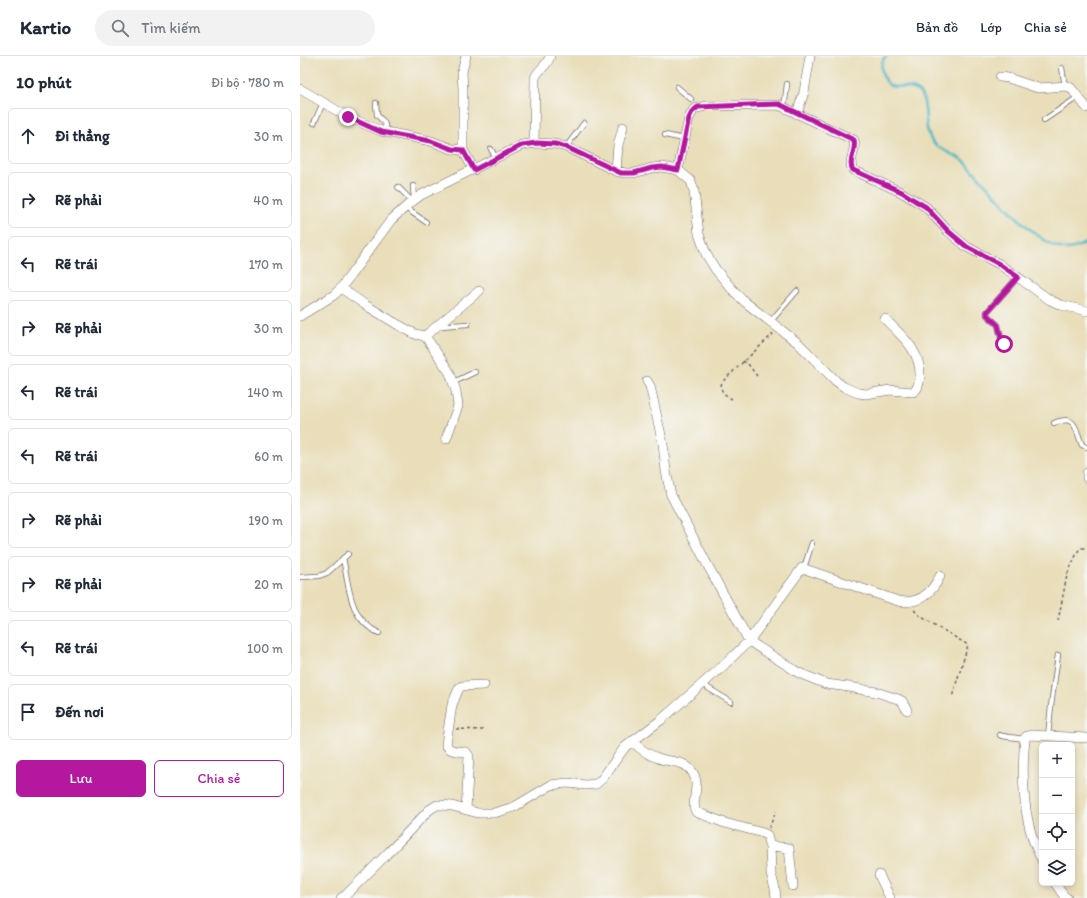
<!DOCTYPE html>
<html lang="vi">
<head>
<meta charset="utf-8">
<style>
  :root { --surface:#fff; --page:#f2f2f3; --text:#1f2937; --muted:#747a83; --line:#e0e1e3; --accent:#b5179e }
  body { margin:0; font-family:Itim,sans-serif; background:var(--page); color:var(--text) }
  .controls { position:absolute; right:12px; bottom:12px; display:grid; overflow:hidden; border-radius:6px; box-shadow:0 2px 6px #0003 }
  .controls button { width:36px; height:36px; display:grid; place-items:center; padding:0; border:0; border-bottom:1px solid var(--line); background:var(--surface); color:var(--text); font:20px sans-serif }
  .stop { position:absolute; width:12px; height:12px; margin:-9px; border:3px solid #b5179e; border-radius:50%; background:#fff }
  .stop.end { background:#b5179e; border-color:#fff; box-shadow:0 1px 4px #0008 }
  .list { margin:0; padding:0; list-style:none }
  h2 { display:flex; justify-content:space-between; align-items:center; height:52px; margin:0; padding:0 16px; font-size:17px }
  h2 small { font-size:13px; font-weight:400; color:var(--muted) }
  .list li { display:grid; grid-template-columns:26px 1fr auto; gap:12px; align-items:center; box-sizing:border-box; height:56px; margin:0 8px 8px; padding:0 8px; border:1px solid var(--line); border-radius:6px }
  .list b { display:block; font-size:15px; white-space:nowrap }
  .list em { font-size:13px; font-style:normal; color:var(--muted) }
  .actions { display:flex; gap:8px; padding:12px 16px }
  .actions a { flex:1; padding:9px 0; border:1px solid var(--accent); border-radius:6px; text-align:center; font-size:14px; color:var(--accent) }
  .actions .main { background:var(--accent); color:#fff }
  .icon { flex:none; width:22px; height:22px; fill:none; stroke:currentColor; stroke-width:2; stroke-linecap:round; stroke-linejoin:round }
  .map { position:relative; flex:none; width:787px; height:842px; overflow:hidden }
  header { display:flex; align-items:center; gap:24px; box-sizing:border-box; height:56px; padding:0 20px; background:var(--surface); border-bottom:1px solid var(--line) }
  header strong { font-size:19px }
  nav { display:flex; gap:22px; margin-inline-start:auto; font-size:14px }
  .search { width:280px; height:36px; background:var(--page); display:flex; align-items:center; gap:10px; box-sizing:border-box; padding:0 14px; border-radius:22px; color:var(--muted); font-size:15px }
  main { display:flex }
  aside { flex:1; background:var(--surface) }
  .map>svg:first-child { display:block }
  .lines { fill:none; stroke-linecap:round; stroke-linejoin:round }
  .stream { stroke:#4cb8c7; stroke-width:2.5 }
  .service-casing { stroke:#686467; stroke-width:6 }
  .minor-casing { stroke:#686467; stroke-width:10 }
  .path { stroke:#686467; stroke-width:1.5; stroke-dasharray:3 3; stroke-linecap:butt }
  .service { stroke:#fff; stroke-width:4.5 }
  .minor { stroke:#fff; stroke-width:9 }
  .route { stroke:#b5179e; stroke-width:5 }
</style>
</head>
<body>
<header>
<strong>Kartio</strong>
<div class="search"><svg class="icon" aria-label="search" viewBox="0 0 24 24"><circle cx="10" cy="10" r="6"/><path d="M15 15l6 6"/></svg>Tìm kiếm</div>
<nav><a>Bản đồ</a><a>Lớp</a><a>Chia sẻ</a></nav>
</header>
<main>
<aside>
<h2>10 phút<small>Đi bộ · 780 m</small></h2>
<ul class="list">
<li><svg class="icon" aria-label="ahead" viewBox="0 0 24 24"><path d="M12 20V5M6 11l6-6 6 6"/></svg><div><b>Đi thẳng</b></div><em>30 m</em></li>
<li><svg class="icon" aria-label="right" viewBox="0 0 24 24"><path d="M7 20v-9h11M14 6l5 5-5 5"/></svg><div><b>Rẽ phải</b></div><em>40 m</em></li>
<li><svg class="icon" aria-label="left" viewBox="0 0 24 24"><path d="M17 20v-9H6M10 6l-5 5 5 5"/></svg><div><b>Rẽ trái</b></div><em>170 m</em></li>
<li><svg class="icon" aria-label="right" viewBox="0 0 24 24"><path d="M7 20v-9h11M14 6l5 5-5 5"/></svg><div><b>Rẽ phải</b></div><em>30 m</em></li>
<li><svg class="icon" aria-label="left" viewBox="0 0 24 24"><path d="M17 20v-9H6M10 6l-5 5 5 5"/></svg><div><b>Rẽ trái</b></div><em>140 m</em></li>
<li><svg class="icon" aria-label="left" viewBox="0 0 24 24"><path d="M17 20v-9H6M10 6l-5 5 5 5"/></svg><div><b>Rẽ trái</b></div><em>60 m</em></li>
<li><svg class="icon" aria-label="right" viewBox="0 0 24 24"><path d="M7 20v-9h11M14 6l5 5-5 5"/></svg><div><b>Rẽ phải</b></div><em>190 m</em></li>
<li><svg class="icon" aria-label="right" viewBox="0 0 24 24"><path d="M7 20v-9h11M14 6l5 5-5 5"/></svg><div><b>Rẽ phải</b></div><em>20 m</em></li>
<li><svg class="icon" aria-label="left" viewBox="0 0 24 24"><path d="M17 20v-9H6M10 6l-5 5 5 5"/></svg><div><b>Rẽ trái</b></div><em>100 m</em></li>
<li><svg class="icon" aria-label="arrive" viewBox="0 0 24 24"><path d="M6 21V4h12l-3 4 3 4H6"/></svg><div><b>Đến nơi</b></div></li>
</ul>
<div class="actions"><a class="main">Lưu</a><a>Chia sẻ</a></div>
</aside>
<div class="map">
<svg width="787" height="842" viewBox="0 0 787 842">
  <rect width="100%" height="100%" fill="#f6f6f2"/>
  <filter id="ink" filterUnits="userSpaceOnUse"><feTurbulence type="fractalNoise" baseFrequency=".025" numOctaves="2"/><feDisplacementMap in="SourceGraphic" scale="8" xChannelSelector="R" yChannelSelector="G"/><feConvolveMatrix kernelMatrix="1 2 1 2 8 2 1 2 1" color-interpolation-filters="sRGB"/></filter>
  <filter id="wash" filterUnits="userSpaceOnUse"><feTurbulence type="fractalNoise" baseFrequency=".012" numOctaves="4" result="noise"/><feDisplacementMap in="SourceGraphic" scale="16" xChannelSelector="R" yChannelSelector="G"/><feGaussianBlur stdDeviation="0.9" result="paint"/><feColorMatrix in="noise" values="0 0 0 0 0 0 0 0 0 0 0 0 0 0 0 0 0 1.4 0 .05"/><feComposite in="paint" operator="in"/></filter>
  <g filter="url(#wash)">
    <rect width="100%" height="100%" fill="#e9deb9"/>
    <g class="lines">
      <path class="stream" d="M 586,0 C 577,10 582,21 590,30 C 597,31 607,31 614,33 C 633,41 619,72 634,87 C 642,96 656,98 665,106 C 685,126 739,194 767,193 C 774,193 781,189 787,186"/>
    </g>
  </g>
  <g filter="url(#ink)">
    <g class="lines">
      <defs>
        <path id="service" d="M 762,12 L 765,30
          M 377,31 L 391,43
          M 76,47 L 77,59 L 84,66 L 87,77
          M 482,50 L 485,45 L 487,28
          M 744,64 L 778,41
          M 14,67 L 23,47
          M 365,79 L 384,83
          M 266,91 L 284,67
          M 191,93 L 196,102
          M 113,130 L 114,144
          M 98,131 L 112,145
          M 104,151 L 126,166
          M 470,266 L 497,235
          M 140,270 L 168,268
          M 704,288 L 702,286 L 698,269 L 687,259 L 687,256 L 718,221
          M 154,326 L 175,316
          M 754,367 C 777,358 775,373 782,389 L 787,391
          M 43,502 C 49,530 49,564 79,577
          M 504,512 L 512,487
          M 0,521 L 19,520 L 27,517 L 48,498
          M 404,626 L 408,632 L 431,646
          M 700,679 L 702,680 L 725,683
          M 748,680 L 751,650 L 758,599"/>
        <path id="minor" d="M 700,21 L 708,22 L 738,32 L 767,30 L 771,32 L 787,52
          M 0,33 L 48,61 L 81,75 L 131,85 L 152,93 L 163,94 L 174,114
          M 497,58 L 504,36 L 510,0
          M 234,87 L 235,22 C 238,13 248,10 250,0
          M 163,94 L 163,33 L 162,16 L 166,0
          M 378,114 L 389,62 L 394,53 L 406,50 L 479,49 L 554,84 C 557,94 547,106 553,114 L 601,136 L 626,151 L 648,175 L 667,191 L 699,208 L 750,244 L 761,249 L 787,255
          M 316,115 L 318,89 L 323,71
          M 41,232 L 64,248 L 95,267 L 115,278 L 125,280 L 132,290 L 150,317 L 156,335 L 158,350 L 146,383
          M 0,260 L 34,239 L 41,232 L 91,164 L 109,148 L 121,139 L 222,89 L 237,87 L 255,88 L 266,91 L 316,115 L 325,117 L 334,117 L 352,112 L 362,111 L 378,114 L 391,125 L 394,135 L 399,178 L 406,198 L 416,214 L 431,232 L 445,246 L 498,287 L 536,325 L 544,331 L 558,337 L 566,338 L 590,334 L 613,336 C 619,333 619,326 620,320 C 621,295 602,280 585,263
          M 125,280 L 179,235
          M 347,325 L 350,330 L 363,388 L 366,415 L 371,439 L 408,510 L 449,585 L 499,617 L 526,628 L 549,631 L 576,636 L 598,643 L 602,645 L 607,654
          M 787,417 L 787,422
          M 332,685 C 340,693 348,699 358,702 C 371,707 384,703 393,717 C 401,730 390,746 396,756 L 425,767 L 463,777 L 467,779 L 469,788 L 471,790 L 489,792 L 493,830
          M 166,754 L 169,700 L 166,696 C 158,695 149,696 146,688 L 152,649 L 159,632 L 162,630 L 184,629
          M 470,789 L 471,818 L 475,833 L 476,842
          M 742,804 C 723,770 721,721 725,682 L 727,680 L 731,679 L 787,682
          M 579,819 L 590,842
          M 755,827 L 764,840 L 767,842
          M 41,842 L 46,839 L 89,796 L 129,754 L 137,749 L 142,749 L 152,750 L 178,757 L 194,757 L 214,751 L 251,729 L 267,727 L 286,729 L 296,728 L 302,723 L 325,691 L 361,664 L 423,610 L 449,585 L 502,512 L 598,545 C 618,549 632,537 640,520"/>
      </defs>
      <use href="#service" class="service-casing"/>
      <use href="#minor" class="minor-casing"/>
      <path class="path" d="M 443,305 L 448,308 L 457,320
        M 432,343 C 424,338 419,335 422,326 L 473,278
        M 614,554 L 620,560 L 668,589 L 652,641
        M 758,565 L 767,519 L 778,495 L 781,492 L 787,492
        M 156,673 L 183,674
        M 469,772 L 476,755"/>
      <use href="#service" class="service"/>
      <use href="#minor" class="minor"/>
    </g>
  </g>
  <g class="lines" filter="url(#ink)">
    <path class="route" d="M 48,61 L 81,76 L 131,85 L 152,93 L 163,94 L 174,114 L 222,89 L 237,87 L 255,88 L 266,91 L 321,117 L 334,117 L 352,112 L 362,111 L 378,114 L 389,62 L 392,56 L 398,51 L 479,48 L 554,84 C 557,94 547,106 553,114 L 602,136 L 614,144 L 626,151 L 648,175 L 667,191 L 699,208 L 718,221 L 687,256 L 687,259 L 698,269 L 702,286 L 704,288"/>
  </g>
</svg>
<div class="controls">
<button>+</button>
<button>−</button>
<button><svg class="icon" aria-label="locate" viewBox="0 0 24 24"><circle cx="12" cy="12" r="6"/><path d="M12 2v4M12 18v4M2 12h4M18 12h4"/></svg></button>
<button><svg class="icon" aria-label="layers" viewBox="0 0 24 24"><path d="M12 4l9 5-9 5-9-5zM3 14l9 5 9-5"/></svg></button>
</div>
<div class="stop" style="left:704px;top:288px"></div>
<div class="stop end" style="left:48px;top:61px"></div>
</div>
</main>
</body>
</html>
